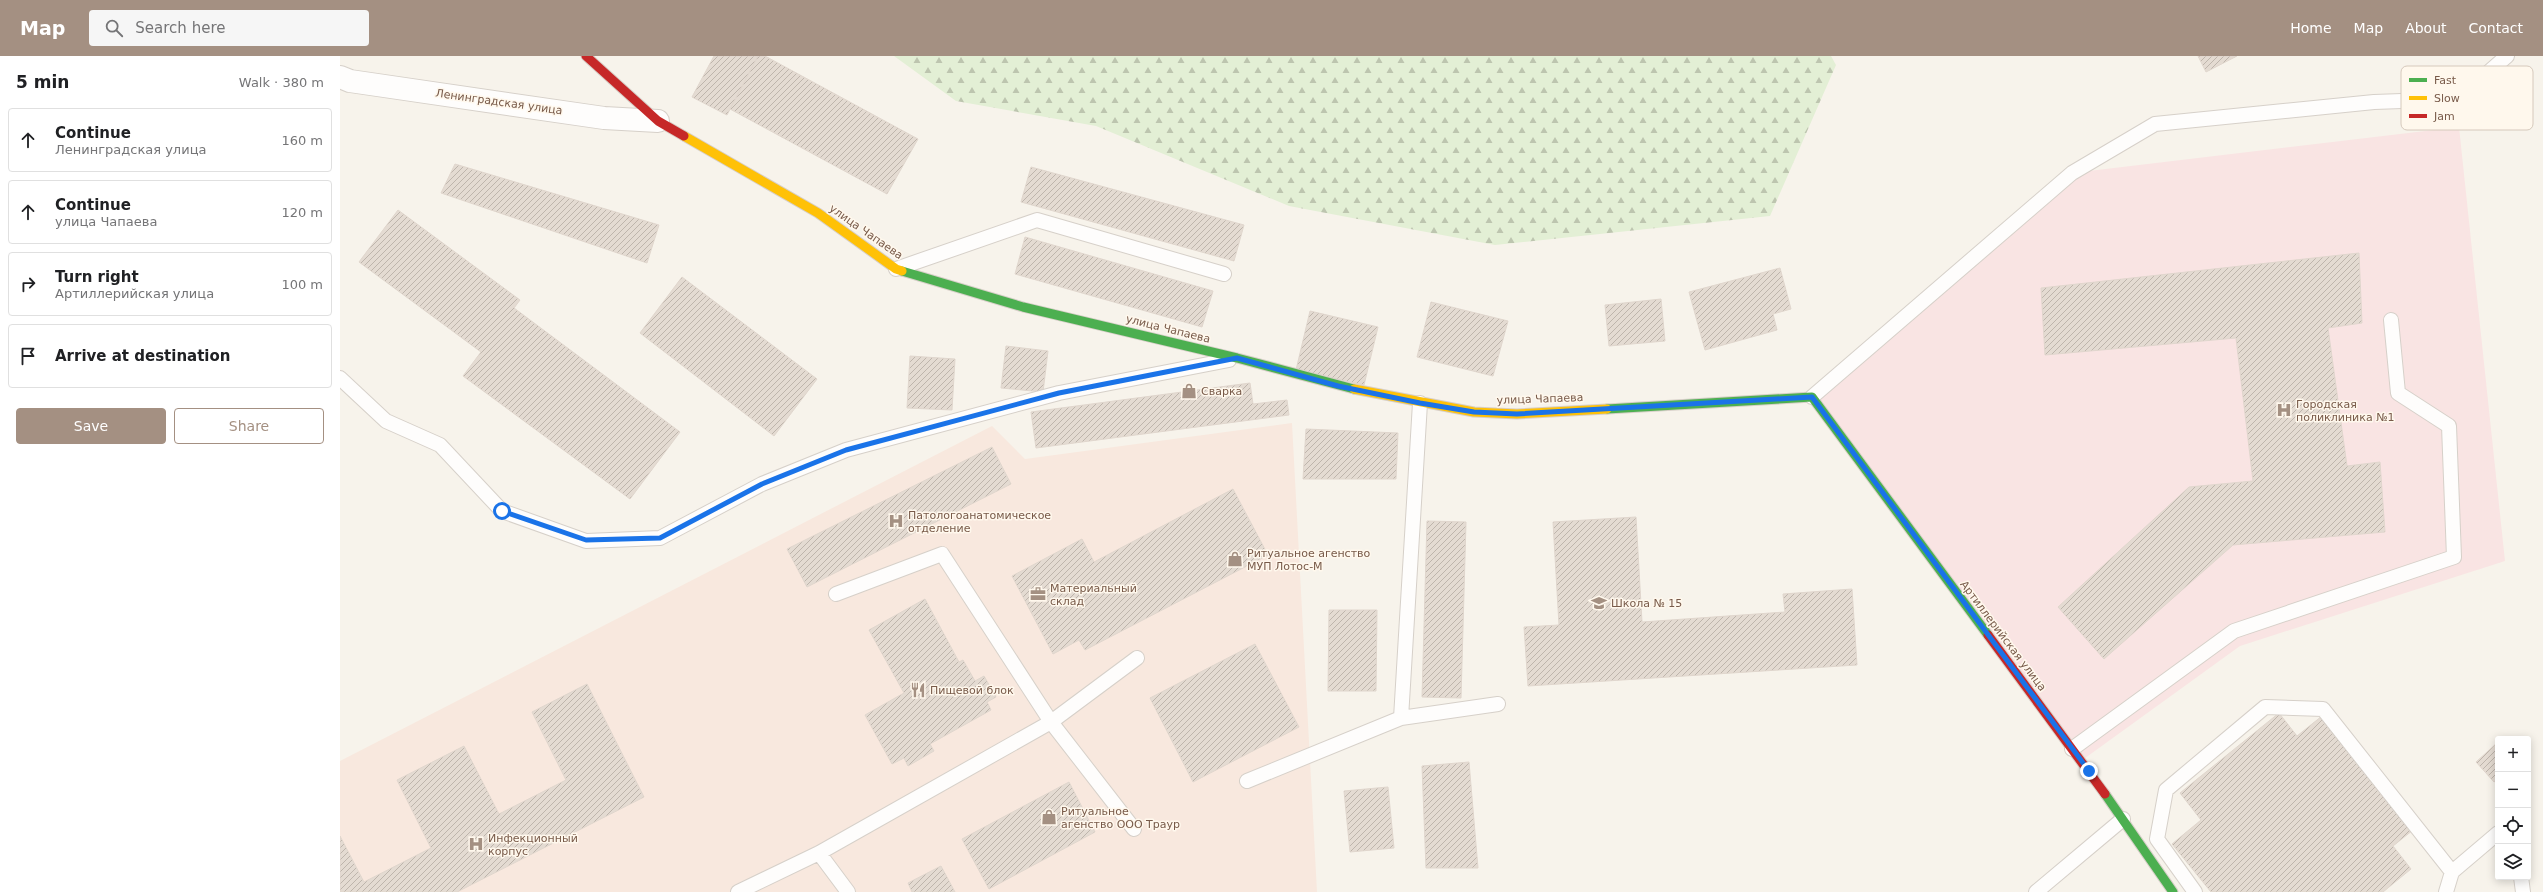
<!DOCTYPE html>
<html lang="en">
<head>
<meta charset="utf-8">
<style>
  :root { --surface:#fff; --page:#f6f6f6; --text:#202124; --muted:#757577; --line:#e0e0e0; --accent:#a49082 }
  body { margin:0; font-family:"DejaVu Sans",sans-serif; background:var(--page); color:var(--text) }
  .controls { position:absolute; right:12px; bottom:12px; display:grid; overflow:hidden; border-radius:4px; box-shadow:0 2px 10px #0003 }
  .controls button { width:36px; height:36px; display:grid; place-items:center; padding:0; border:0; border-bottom:1px solid var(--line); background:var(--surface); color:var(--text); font:20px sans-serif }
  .stop { position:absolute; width:12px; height:12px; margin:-9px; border:3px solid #1a73e8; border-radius:50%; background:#fff }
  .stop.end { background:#1a73e8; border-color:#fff; box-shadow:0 1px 4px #0008 }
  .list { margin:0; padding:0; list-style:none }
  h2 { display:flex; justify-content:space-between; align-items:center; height:52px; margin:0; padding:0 16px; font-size:17px }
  h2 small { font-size:13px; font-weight:400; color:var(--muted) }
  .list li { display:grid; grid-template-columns:26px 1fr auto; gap:12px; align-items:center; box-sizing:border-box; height:64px; margin:0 8px 8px; padding:0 8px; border:1px solid var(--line); border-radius:4px }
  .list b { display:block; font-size:15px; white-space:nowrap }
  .list p { margin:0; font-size:13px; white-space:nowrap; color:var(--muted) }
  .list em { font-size:13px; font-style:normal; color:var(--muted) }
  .actions { display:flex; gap:8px; padding:12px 16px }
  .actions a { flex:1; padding:9px 0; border:1px solid var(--accent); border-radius:4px; text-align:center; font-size:14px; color:var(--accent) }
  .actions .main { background:var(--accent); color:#fff }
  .icon { flex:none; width:22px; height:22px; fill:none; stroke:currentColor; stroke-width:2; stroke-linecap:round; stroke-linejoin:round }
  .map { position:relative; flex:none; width:2203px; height:836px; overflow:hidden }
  header { display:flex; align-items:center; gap:24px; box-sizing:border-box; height:56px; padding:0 20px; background:var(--accent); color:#fff }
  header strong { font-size:19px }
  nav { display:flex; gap:22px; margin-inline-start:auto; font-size:14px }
  .search { width:280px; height:36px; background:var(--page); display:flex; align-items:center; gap:10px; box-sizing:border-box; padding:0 14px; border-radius:4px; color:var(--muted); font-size:15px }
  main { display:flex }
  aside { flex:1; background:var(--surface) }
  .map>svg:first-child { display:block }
  .commercial { fill:#f8e8de }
  .medical { fill:#f9e4e3 }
  .forest { fill:url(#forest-firs) }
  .building { fill:url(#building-hatch); stroke:#e0d6cd }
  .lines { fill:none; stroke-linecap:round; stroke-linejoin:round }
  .lane-casing { stroke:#d6d0c9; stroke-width:16 }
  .street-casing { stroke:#d6d0c9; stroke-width:24 }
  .fast-casing { stroke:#d7cfc8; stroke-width:11 }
  .slow-casing { stroke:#d7cfc8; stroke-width:11 }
  .jam-casing { stroke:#d7cfc8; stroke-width:11 }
  .lane { stroke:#fefdfc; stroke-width:14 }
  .street { stroke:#fefdfc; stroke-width:22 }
  .fast { stroke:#4caf50; stroke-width:9 }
  .slow { stroke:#ffc107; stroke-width:9 }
  .jam { stroke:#c62828; stroke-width:9 }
  .route { stroke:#1a73e8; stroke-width:5 }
  .labels { text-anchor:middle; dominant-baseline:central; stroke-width:3; stroke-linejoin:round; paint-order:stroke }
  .street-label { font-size:11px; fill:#785a49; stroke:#fff8ed }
  .poi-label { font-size:11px; fill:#785a49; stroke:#fff8ed; text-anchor:start }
  .key { fill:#fff8ed; stroke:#d6c9bc; stroke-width:1 }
  .key-label { font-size:11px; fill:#785a49 }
</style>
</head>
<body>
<header>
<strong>Map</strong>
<div class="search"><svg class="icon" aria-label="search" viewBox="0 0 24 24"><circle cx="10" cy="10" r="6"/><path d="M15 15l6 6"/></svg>Search here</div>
<nav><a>Home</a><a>Map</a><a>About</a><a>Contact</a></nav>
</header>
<main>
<aside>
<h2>5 min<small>Walk · 380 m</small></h2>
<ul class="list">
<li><svg class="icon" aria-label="ahead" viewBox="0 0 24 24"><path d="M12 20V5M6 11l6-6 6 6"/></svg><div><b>Continue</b><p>Ленинградская улица</p></div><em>160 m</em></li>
<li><svg class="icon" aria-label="ahead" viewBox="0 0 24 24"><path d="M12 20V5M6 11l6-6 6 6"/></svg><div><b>Continue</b><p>улица Чапаева</p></div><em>120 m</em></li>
<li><svg class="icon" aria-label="right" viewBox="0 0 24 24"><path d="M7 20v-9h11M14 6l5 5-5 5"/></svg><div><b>Turn right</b><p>Артиллерийская улица</p></div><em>100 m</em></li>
<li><svg class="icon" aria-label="arrive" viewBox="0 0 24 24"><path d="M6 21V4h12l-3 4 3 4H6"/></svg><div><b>Arrive at destination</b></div></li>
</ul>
<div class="actions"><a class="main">Save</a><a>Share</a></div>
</aside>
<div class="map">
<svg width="2203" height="836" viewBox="0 0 2203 836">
  <defs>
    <pattern id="forest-firs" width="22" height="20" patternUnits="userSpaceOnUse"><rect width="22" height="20" fill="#e3efd5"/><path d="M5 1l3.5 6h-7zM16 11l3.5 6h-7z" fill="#bdc5af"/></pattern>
    <pattern id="building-hatch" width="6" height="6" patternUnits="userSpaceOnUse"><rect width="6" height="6" fill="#e4dbd2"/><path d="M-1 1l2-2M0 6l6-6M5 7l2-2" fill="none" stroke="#beb5ac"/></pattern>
  </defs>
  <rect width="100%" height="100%" fill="#f7f3eb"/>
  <path class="commercial" d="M 952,367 L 977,836 L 0,836 L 0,705 L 652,370 L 685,403 Z"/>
  <path class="medical" d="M 2119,71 L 2165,505 L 1900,590 L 1741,705 L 1472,341 L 1732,117 Z"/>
  <path class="forest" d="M 554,0 L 1491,0 L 1496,9 L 1430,160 L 1155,189 L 949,150 L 756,70 L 616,45 Z"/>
  <path class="building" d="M 374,0 L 418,0 L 387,59 L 352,41 Z
    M 418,0 L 425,0 L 578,83 L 547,138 L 390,53 Z
    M 1858,0 L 1897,0 L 1866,16 Z
    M 115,108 L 319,169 L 307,207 L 101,137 Z
    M 691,111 L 904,169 L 894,205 L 681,146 Z
    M 58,154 L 180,244 L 174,252 L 340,376 L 290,443 L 123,320 L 141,296 L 19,206 Z
    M 685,181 L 873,235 L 862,271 L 675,218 Z
    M 2019,197 L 2022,267 L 1988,272 L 2007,410 L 2040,406 L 2045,476 L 1893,489 L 1764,603 L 1718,551 L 1849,431 L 1913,425 L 1896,282 L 1705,299 L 1701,232 Z
    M 1440,212 L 1451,253 L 1433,258 L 1437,274 L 1365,294 L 1349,236 Z
    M 342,221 L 477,323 L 434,380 L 300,277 Z
    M 1321,243 L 1325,285 L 1269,290 L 1265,249 Z
    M 1091,246 L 1168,265 L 1153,320 L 1077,301 Z
    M 970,255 L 1038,271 L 1024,329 L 956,314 Z
    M 666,290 L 708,295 L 703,336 L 661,332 Z
    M 570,300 L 615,303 L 612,354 L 567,352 Z
    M 910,327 L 913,348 L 947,344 L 949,359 L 696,392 L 691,356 Z
    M 966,373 L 1058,377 L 1056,423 L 963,423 Z
    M 652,391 L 671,428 L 467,531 L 447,493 Z
    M 893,433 L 928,499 L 745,594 L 739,584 L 713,598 L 672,520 L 742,483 L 754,506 Z
    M 1296,461 L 1302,566 L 1445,556 L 1443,538 L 1512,533 L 1517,609 L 1188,630 L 1184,571 L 1219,569 L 1213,466 Z
    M 1087,465 L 1126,466 L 1121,642 L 1082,641 Z
    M 585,543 L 619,606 L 623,604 L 635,625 L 644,620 L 656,641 L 647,646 L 651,654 L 590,688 L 594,695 L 568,710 L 564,702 L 552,708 L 525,659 L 564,637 L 529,574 Z
    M 989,554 L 1037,554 L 1036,635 L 988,635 Z
    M 915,588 L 959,671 L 853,726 L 810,642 Z
    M 247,628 L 304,741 L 117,836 L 0,836 L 0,780 L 24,826 L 91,792 L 57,724 L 124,690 L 159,758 L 226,724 L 192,656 Z
    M 1939,657 L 1957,680 L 1982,660 L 2073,774 L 2053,790 L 2071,813 L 2043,836 L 1871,836 L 1832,788 L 1861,764 L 1840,737 Z
    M 2158,686 L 2158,723 L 2154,726 L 2136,706 Z
    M 1129,706 L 1138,812 L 1086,812 L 1082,710 Z
    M 729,726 L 755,776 L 649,833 L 622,783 Z
    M 1048,731 L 1054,792 L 1010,796 L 1004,735 Z
    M 601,810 L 615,836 L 572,836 L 568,827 Z"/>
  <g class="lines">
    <defs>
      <path id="lane" d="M 556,213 L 697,164 L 884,218
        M 0,322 L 46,365 L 100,389 L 162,455 L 246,485 L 320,482 L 422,428 L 506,394 L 719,337 L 889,304
        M 1472,341 L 1732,117 L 1815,68 L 2034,46 L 2118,43 L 2167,0
        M 496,538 L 602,498 L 711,666 L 794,773
        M 1061,662 L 1158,648
        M 1732,693 L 1894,575 L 2114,501 L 2109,370 L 2058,337 L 2051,264
        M 907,725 L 1061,662 L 1080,347
        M 479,797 L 508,836
        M 2181,821 L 2183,836
        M 398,836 L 479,797 L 711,666 L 797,602
        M 1696,836 L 1783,763
        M 1855,836 L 1817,783 L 1826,734 L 1925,651 L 1983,653 L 2112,816
        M 2106,836 L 2112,816 L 2158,777"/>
      <path id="street" d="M 0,21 L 10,25 L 264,62 L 318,65"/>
      <path id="fast" d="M 562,215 L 683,251 L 897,302 L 1014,333
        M 1267,353 L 1472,341 L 1648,579
        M 1765,738 L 1833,836"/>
      <path id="slow" d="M 344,80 L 478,157 L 556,213 L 562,215
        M 1014,333 L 1134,356 L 1177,358 L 1267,353"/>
      <path id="jam" d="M 246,0 L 318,65 L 344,80
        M 1648,579 L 1765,738"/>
    </defs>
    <use href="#lane" class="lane-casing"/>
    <use href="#street" class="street-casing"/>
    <use href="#fast" class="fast-casing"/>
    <use href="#slow" class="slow-casing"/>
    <use href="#jam" class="jam-casing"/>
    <use href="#lane" class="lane"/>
    <use href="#street" class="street"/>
    <use href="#fast" class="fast"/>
    <use href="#slow" class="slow"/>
    <use href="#jam" class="jam"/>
  </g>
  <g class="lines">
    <path class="route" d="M 162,455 L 246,484 L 320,482 L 422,428 L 506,394 L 719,337 L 897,302 L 998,330 L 1080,347 L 1134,356 L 1177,358 L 1472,341 L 1749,715"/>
  </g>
  <defs>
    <symbol id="shop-bare" viewBox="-9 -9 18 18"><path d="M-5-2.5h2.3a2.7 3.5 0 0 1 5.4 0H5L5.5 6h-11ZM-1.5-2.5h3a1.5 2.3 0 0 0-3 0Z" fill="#a49082" stroke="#fff8ed" stroke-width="2.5" paint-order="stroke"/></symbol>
    <symbol id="hospital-bare" viewBox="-9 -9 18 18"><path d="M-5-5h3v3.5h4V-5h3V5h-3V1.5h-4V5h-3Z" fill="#a49082" stroke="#fff8ed" stroke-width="2.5" paint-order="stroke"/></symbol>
    <symbol id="office-bare" viewBox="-9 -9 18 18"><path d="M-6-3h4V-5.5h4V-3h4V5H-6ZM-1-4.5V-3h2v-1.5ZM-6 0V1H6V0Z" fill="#a49082" stroke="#fff8ed" stroke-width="2.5" paint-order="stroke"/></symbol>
    <symbol id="school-bare" viewBox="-9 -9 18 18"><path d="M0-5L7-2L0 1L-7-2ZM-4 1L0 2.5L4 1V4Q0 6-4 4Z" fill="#a49082" stroke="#fff8ed" stroke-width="2.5" paint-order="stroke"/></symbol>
    <symbol id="restaurant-bare" viewBox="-9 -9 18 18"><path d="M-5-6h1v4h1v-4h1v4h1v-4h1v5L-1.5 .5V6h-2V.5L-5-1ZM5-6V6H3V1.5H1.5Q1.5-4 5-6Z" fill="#a49082" stroke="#fff8ed" stroke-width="2.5" paint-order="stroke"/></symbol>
  </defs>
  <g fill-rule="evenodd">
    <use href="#shop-bare" x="838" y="324" width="22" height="22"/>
    <use href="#hospital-bare" x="1933" y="343" width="22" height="22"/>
    <use href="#hospital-bare" x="545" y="454" width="22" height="22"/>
    <use href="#shop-bare" x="884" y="492" width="22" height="22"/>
    <use href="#office-bare" x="687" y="527" width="22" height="22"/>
    <use href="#school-bare" x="1248" y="536" width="22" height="22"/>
    <use href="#restaurant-bare" x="567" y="623" width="22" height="22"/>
    <use href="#shop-bare" x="698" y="750" width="22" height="22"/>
    <use href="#hospital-bare" x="125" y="777" width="22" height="22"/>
  </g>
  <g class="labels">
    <g class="street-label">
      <text transform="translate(159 46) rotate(8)">Ленинградская улица</text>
      <text transform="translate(526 176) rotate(35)">улица Чапаева</text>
      <text transform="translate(828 273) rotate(14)">улица Чапаева</text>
      <text transform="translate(1200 343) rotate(-2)">улица Чапаева</text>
      <text transform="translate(1663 580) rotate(53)">Артиллерийская улица</text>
    </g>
    <g class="poi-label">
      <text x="861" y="335">Сварка</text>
      <text x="1956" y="348">Городская<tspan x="1956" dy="13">поликлиника №1</tspan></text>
      <text x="568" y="459">Патологоанатомическое<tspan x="568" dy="13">отделение</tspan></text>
      <text x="907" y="497">Ритуальное агенство<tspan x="907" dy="13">МУП Лотос-М</tspan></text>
      <text x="710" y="532">Материальный<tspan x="710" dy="13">склад</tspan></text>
      <text x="1271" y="547">Школа № 15</text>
      <text x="590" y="634">Пищевой блок</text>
      <text x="721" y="755">Ритуальное<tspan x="721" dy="13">агенство ООО Траур</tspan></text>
      <text x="148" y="782">Инфекционный<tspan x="148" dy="13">корпус</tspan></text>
    </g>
  </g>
  <rect x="2061" y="10" width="132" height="64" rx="6" class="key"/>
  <rect x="2069" y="22" width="18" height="4" fill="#4caf50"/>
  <rect x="2069" y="40" width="18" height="4" fill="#ffc107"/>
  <rect x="2069" y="58" width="18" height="4" fill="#c62828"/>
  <g class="key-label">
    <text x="2094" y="28">Fast</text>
    <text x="2094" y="46">Slow</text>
    <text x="2094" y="64">Jam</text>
  </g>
</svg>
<div class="controls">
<button>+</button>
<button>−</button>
<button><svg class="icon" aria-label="locate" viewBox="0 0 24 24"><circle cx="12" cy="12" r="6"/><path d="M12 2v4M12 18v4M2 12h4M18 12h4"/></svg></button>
<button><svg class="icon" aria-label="layers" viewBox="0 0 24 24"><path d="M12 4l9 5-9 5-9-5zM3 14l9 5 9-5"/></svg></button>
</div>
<div class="stop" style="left:162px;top:455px"></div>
<div class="stop end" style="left:1749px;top:715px"></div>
</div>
</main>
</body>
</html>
